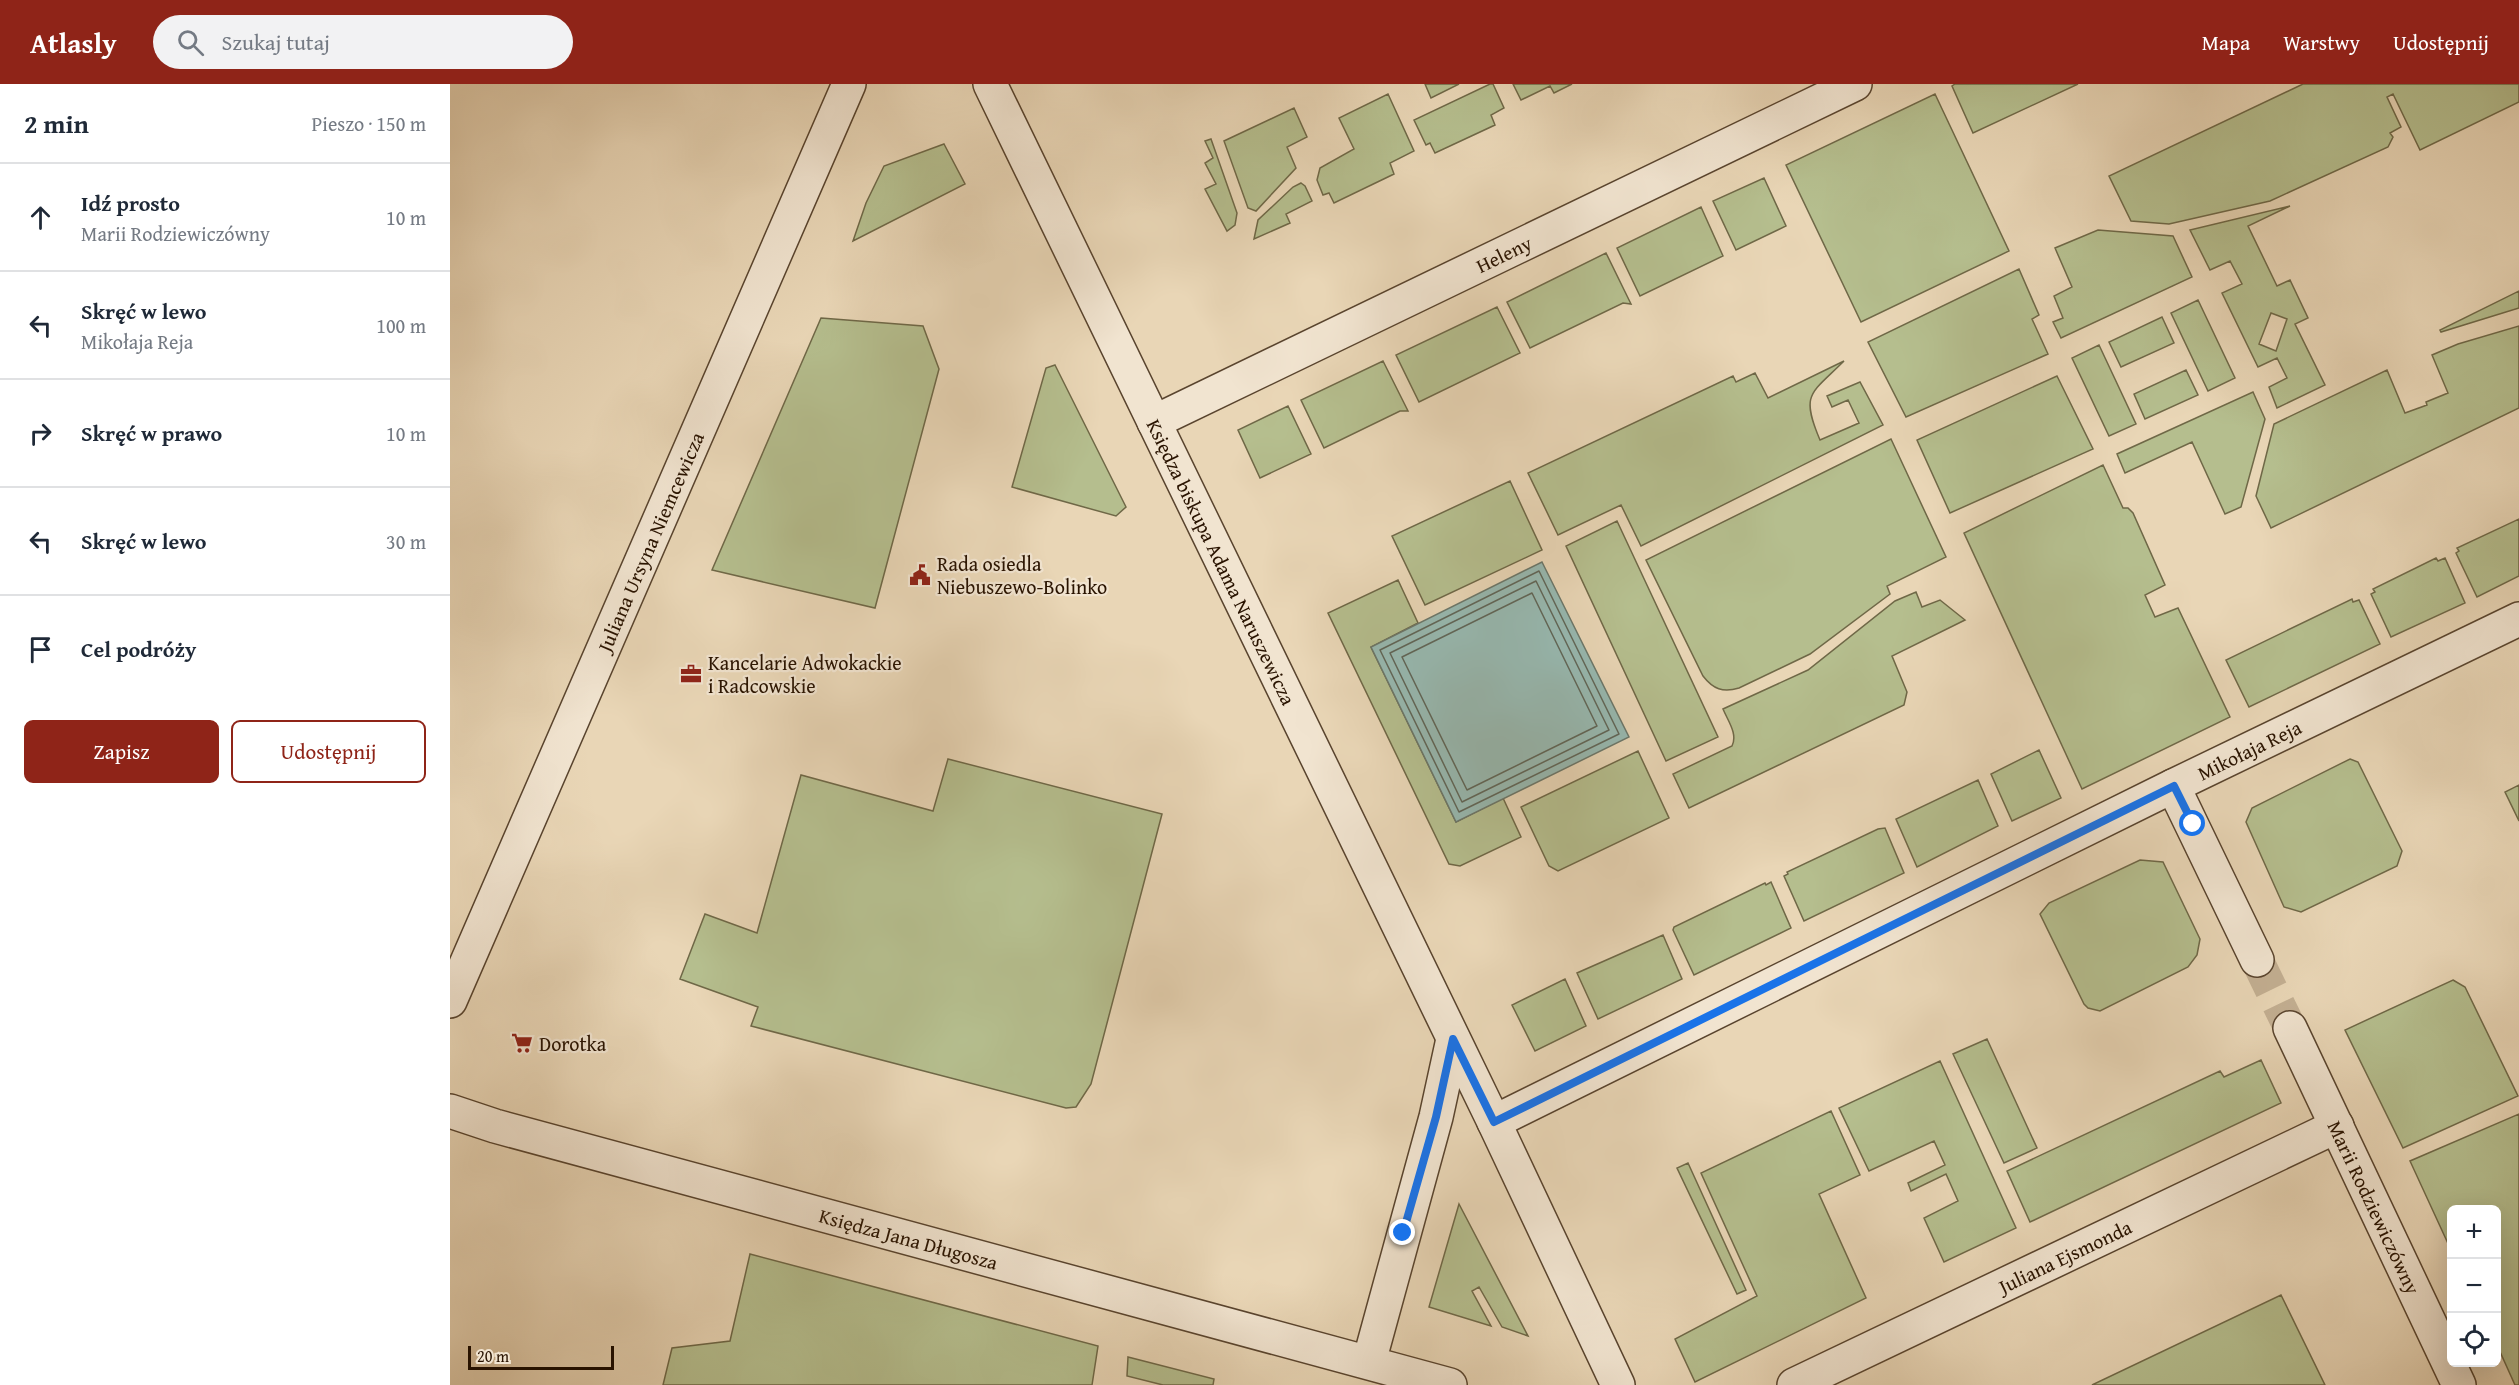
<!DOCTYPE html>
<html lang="pl">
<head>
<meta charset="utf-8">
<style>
  :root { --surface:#fff; --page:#f2f2f3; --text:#1f2937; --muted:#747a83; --line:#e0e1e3; --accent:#8f2418 }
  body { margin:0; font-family:"Gentium Book Plus",serif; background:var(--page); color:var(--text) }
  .controls { position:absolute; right:18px; bottom:18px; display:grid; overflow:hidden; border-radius:9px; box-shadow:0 6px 24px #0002 }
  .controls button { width:54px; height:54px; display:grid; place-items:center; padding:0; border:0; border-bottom:2px solid var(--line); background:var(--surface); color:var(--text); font:30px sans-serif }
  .scale { position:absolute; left:18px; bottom:15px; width:146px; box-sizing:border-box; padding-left:6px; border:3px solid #291300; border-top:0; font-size:16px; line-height:21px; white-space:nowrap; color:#291300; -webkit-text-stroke:4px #f1e4d0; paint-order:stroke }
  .stop { position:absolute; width:18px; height:18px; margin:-14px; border:4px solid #1a73e8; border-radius:50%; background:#fff }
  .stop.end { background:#1a73e8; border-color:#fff; box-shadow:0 2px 6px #0008 }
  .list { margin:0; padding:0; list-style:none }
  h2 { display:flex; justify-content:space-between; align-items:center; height:78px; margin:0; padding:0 24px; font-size:26px }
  h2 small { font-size:20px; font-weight:400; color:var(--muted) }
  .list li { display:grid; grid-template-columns:39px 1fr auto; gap:18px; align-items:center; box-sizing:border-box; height:108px; padding:0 24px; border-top:2px solid var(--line) }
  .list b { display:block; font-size:22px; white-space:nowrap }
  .list p { margin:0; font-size:20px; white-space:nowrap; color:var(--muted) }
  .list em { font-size:20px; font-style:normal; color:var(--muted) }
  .actions { display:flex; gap:12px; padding:18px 24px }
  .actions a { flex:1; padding:14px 0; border:2px solid var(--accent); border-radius:9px; text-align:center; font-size:21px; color:var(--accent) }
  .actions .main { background:var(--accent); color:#fff }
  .icon { flex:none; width:33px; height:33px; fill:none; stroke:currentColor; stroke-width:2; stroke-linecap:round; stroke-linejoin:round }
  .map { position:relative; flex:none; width:2069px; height:1301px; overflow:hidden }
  header { display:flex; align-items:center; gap:36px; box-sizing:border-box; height:84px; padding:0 30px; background:var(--accent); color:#fff }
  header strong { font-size:28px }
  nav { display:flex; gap:33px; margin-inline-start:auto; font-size:21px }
  .search { width:420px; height:54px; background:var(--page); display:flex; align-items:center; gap:15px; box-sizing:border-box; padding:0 21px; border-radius:33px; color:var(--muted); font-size:22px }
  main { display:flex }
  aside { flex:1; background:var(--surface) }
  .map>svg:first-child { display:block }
  .green { fill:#b5be8e; stroke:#6f6847; stroke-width:1.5; fill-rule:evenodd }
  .water { fill:#97b9b1; stroke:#6b776a; stroke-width:1.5 }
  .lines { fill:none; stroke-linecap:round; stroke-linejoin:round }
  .shore { stroke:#606658; stroke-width:1.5 }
  .minor-tunnel { stroke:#c3af92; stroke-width:33; stroke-dasharray:33 16; stroke-linecap:butt }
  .minor-casing { stroke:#59442e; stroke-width:36 }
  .minor { stroke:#f1e4d0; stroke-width:33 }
  .route { stroke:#1a73e8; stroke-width:8 }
  .labels { text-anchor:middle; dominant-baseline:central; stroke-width:4.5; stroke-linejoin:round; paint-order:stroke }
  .street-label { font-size:20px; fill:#291300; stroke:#f1e4d0 }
  .poi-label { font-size:20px; fill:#291300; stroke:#f1e4d0; text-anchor:start }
</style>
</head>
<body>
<header>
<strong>Atlasly</strong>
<div class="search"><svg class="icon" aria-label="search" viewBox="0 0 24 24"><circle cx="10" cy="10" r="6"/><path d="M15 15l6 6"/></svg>Szukaj tutaj</div>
<nav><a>Mapa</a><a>Warstwy</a><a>Udostępnij</a></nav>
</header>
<main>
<aside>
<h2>2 min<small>Pieszo · 150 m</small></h2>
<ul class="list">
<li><svg class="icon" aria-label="ahead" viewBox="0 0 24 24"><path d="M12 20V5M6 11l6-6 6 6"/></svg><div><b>Idź prosto</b><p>Marii Rodziewiczówny</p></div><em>10 m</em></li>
<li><svg class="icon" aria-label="left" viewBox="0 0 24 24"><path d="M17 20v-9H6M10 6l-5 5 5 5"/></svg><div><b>Skręć w lewo</b><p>Mikołaja Reja</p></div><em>100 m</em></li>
<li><svg class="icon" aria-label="right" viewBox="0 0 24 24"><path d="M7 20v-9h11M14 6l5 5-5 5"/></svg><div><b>Skręć w prawo</b></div><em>10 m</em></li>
<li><svg class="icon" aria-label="left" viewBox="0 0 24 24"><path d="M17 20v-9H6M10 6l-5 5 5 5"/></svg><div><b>Skręć w lewo</b></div><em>30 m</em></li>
<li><svg class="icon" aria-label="arrive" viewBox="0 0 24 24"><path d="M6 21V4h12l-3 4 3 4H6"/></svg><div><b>Cel podróży</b></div></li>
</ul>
<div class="actions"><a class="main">Zapisz</a><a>Udostępnij</a></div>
</aside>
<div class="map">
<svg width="2069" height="1301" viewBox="0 0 2069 1301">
  <rect width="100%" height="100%" fill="#e9d6b6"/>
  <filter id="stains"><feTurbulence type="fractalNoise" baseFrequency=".00333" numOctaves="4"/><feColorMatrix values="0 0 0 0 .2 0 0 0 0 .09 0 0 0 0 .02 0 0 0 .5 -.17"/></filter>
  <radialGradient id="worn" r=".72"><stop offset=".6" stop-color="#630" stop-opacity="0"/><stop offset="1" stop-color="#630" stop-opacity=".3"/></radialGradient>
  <path class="green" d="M 975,0 L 1009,0 L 981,14 Z
    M 1040,0 L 1043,0 L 1054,24 L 1041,31 L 1045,41 L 985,69 L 980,59 L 976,61 L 964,36 Z
    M 1063,0 L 1122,0 L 1104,9 L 1100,2 L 1071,16 Z
    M 1505,0 L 1628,0 L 1523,49 L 1502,2 Z
    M 1853,0 L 2069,0 L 2069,18 L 1970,66 L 1943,10 L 1937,13 L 1951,43 L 1940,49 L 1943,53 L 1938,63 L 1820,117 L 1719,140 L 1681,137 L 1659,92 Z
    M 938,10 L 964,67 L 940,79 L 944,90 L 884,119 L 879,109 L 873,111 L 867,96 L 870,84 L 904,65 L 889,34 Z
    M 1485,10 L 1559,167 L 1411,238 L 1336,81 Z
    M 844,24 L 857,53 L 837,63 L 846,84 L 806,127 L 798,124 L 774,57 Z
    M 761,55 L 787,129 L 785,141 L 777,147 L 755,105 L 766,100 L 755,79 L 763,74 L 755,57 Z
    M 494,60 L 515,100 L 403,157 L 416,119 L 434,82 Z
    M 1314,94 L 1336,142 L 1286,166 L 1263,117 Z
    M 851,99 L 855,102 L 862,117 L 836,130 L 840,139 L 804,155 L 808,136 L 843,103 Z
    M 1840,122 L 1798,142 L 1827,202 L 1840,196 L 1858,234 L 1845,240 L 1875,301 L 1827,324 L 1819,303 L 1837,294 L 1827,274 L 1808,283 L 1772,209 L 1792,200 L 1780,177 L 1760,186 L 1740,146 ZM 1821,229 L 1837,235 L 1826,267 L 1809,260 Z
    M 1251,123 L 1273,172 L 1190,212 L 1167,164 Z
    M 1648,146 L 1723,152 L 1742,193 L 1611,254 L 1603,238 L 1613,234 L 1604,212 L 1622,203 L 1605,164 Z
    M 1156,169 L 1181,220 L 1173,219 L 1080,264 L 1057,218 Z
    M 1569,185 L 1589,231 L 1582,235 L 1598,270 L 1456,333 L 1418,258 Z
    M 2069,207 L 2069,224 L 1991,248 L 1990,246 Z
    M 1748,216 L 1785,294 L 1758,307 L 1721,229 Z
    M 1047,223 L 1070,269 L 969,318 L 946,271 Z
    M 1712,233 L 1724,259 L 1671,283 L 1659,258 Z
    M 371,234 L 473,242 L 489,285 L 425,524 L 262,486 Z
    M 2069,242 L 2069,324 L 1821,444 L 1806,412 L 1824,340 L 1937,286 L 1955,329 L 1977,321 L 1976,318 L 1998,309 L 1982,271 L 2008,260 Z
    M 1649,261 L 1686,340 L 1659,352 L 1622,274 Z
    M 933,277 L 958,327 L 950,327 L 874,364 L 851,316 Z
    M 1394,277 C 1361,310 1350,309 1370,356 L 1409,339 L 1398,316 L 1382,323 L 1377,312 L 1410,298 L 1433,341 L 1191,462 L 1171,421 L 1108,451 L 1078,389 L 1283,292 L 1286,298 L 1305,289 L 1318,314 Z
    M 605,281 L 676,423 L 666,432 L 562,403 L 596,284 Z
    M 1736,286 L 1748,311 L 1695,335 L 1684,310 Z
    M 1607,292 L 1643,365 L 1500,429 L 1467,356 Z
    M 1803,308 L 1815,335 L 1791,423 L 1775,430 L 1742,358 L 1675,389 L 1667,370 Z
    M 838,322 L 861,370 L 810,394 L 788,346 Z
    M 1441,355 L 1496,473 L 1437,502 L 1440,510 L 1360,570 L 1289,604 C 1273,609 1263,605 1253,592 L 1196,476 Z
    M 1653,381 L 1673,424 L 1678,424 L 1683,429 L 1715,501 L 1695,511 L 1705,533 L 1728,524 L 1780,633 L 1632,705 L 1514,449 Z
    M 1060,397 L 1092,466 L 975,521 L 942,452 Z
    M 2069,435 L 2069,492 L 2027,513 L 2006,469 L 2009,467 L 2007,464 Z
    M 1167,437 L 1268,653 L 1216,677 L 1116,462 Z
    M 1986,474 L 1988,477 L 1995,474 L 2015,519 L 1941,553 L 1921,510 L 1925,508 L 1923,505 Z
    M 948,496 L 968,539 L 921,563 L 1006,738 L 1053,714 L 1071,753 L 1010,782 L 999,780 L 878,529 Z
    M 1466,508 L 1472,523 L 1490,516 L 1515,536 L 1442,572 L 1457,608 L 1454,621 L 1239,724 L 1223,690 L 1282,662 C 1288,650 1278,637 1273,625 L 1358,586 L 1445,517 Z
    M 1902,515 L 1903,518 L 1909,516 L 1930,560 L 1799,623 L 1776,576 Z
    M 1589,666 L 1611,714 L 1562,737 L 1541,690 Z
    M 1188,667 L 1219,734 L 1108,787 L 1099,782 L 1071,723 Z
    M 498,675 L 712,730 L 641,1000 L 626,1023 L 616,1024 L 301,942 L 308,923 L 230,895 L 255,830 L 307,849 L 351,691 L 483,727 Z
    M 1900,675 L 1908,678 L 1952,767 L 1947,782 L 1851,828 L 1834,823 L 1796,738 L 1802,724 Z
    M 1528,696 L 1548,742 L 1467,783 L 1446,735 Z
    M 2069,701 L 2069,737 L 2055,708 Z
    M 1435,744 L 1454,789 L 1354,837 L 1334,792 L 1338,790 L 1337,788 L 1428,745 Z
    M 1690,776 L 1713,778 L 1750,855 L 1747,871 L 1738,883 L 1650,927 L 1638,924 L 1634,920 L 1590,830 L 1599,819 Z
    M 1321,798 L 1341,844 L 1244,891 L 1223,846 L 1224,843 L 1315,799 L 1316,801 Z
    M 1213,851 L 1232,895 L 1148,935 L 1127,889 Z
    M 1115,895 L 1136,942 L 1085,967 L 1062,921 Z
    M 2003,896 L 2015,903 L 2068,1012 L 1953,1064 L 1895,946 Z
    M 1537,955 L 1587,1064 L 1554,1079 L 1503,970 Z
    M 1811,976 L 1831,1019 L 1580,1138 L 1557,1087 L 1770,987 L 1774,993 Z
    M 1490,977 L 1566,1144 L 1494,1178 L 1474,1134 L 1508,1117 L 1496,1090 L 1461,1107 L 1458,1099 L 1495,1081 L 1484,1057 L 1419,1087 L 1389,1024 Z
    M 1381,1027 L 1410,1091 L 1369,1110 L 1416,1214 L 1245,1298 L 1225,1255 L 1307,1212 L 1251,1089 Z
    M 2069,1030 L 2069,1301 L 2065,1301 L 2047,1261 L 2046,1126 L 2002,1126 L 2001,1166 L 1960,1077 Z
    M 1238,1079 L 1296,1206 L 1287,1210 L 1227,1084 Z
    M 1009,1120 L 1078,1252 L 1052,1243 L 1029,1203 L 1022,1207 L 1041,1242 L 979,1223 Z
    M 300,1170 L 648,1262 L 642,1301 L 213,1301 L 222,1264 L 280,1257 Z
    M 1831,1211 L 1875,1301 L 1642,1301 Z
    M 678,1273 L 764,1295 L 763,1301 L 713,1301 L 677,1292 Z"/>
  <path class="water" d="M 1092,478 L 1179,653 L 1006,738 L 921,563 Z"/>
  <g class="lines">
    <path class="shore" d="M 1089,487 L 1169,650 L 1009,728 L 930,566 Z
      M 1086,497 L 1159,646 L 1012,718 L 940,569 Z
      M 1082,509 L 1147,642 L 1017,706 L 952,573 Z"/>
    <path class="minor-tunnel" d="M 1807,876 L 1840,944"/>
    <defs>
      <g id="minor">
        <path id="s1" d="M 540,0 L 1044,1038 L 1168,1301"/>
        <path id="s2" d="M 704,338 L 1405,0"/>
        <path d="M 1723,702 L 1807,876"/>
        <path id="s3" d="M 0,917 L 399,0"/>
        <path id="s4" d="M 1840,944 L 2009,1301"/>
        <path id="s5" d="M 0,1027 L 45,1042 L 1000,1301"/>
        <path id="s6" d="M 1044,1038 L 1723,702 L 2069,535"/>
        <path d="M 919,1278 L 986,1033 L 1003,955"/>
        <path id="s7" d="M 1344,1301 L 1887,1042"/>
      </g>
    </defs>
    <use href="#minor" class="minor-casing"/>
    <use href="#minor" class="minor"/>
  </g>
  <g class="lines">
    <path class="route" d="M 953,1149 L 986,1033 L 1003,955 L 1044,1038 L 1724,702 L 1743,740"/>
  </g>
  <defs>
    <symbol id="civic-bare" viewBox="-9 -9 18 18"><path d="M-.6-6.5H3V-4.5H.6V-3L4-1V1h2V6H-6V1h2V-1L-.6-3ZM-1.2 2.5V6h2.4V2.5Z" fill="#8f2418" stroke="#f1e4d0" stroke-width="2.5" paint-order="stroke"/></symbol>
    <symbol id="office-bare" viewBox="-9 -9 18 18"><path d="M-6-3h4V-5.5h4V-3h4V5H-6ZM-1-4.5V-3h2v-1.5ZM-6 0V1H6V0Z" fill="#8f2418" stroke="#f1e4d0" stroke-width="2.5" paint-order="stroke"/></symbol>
    <symbol id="supermarket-bare" viewBox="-9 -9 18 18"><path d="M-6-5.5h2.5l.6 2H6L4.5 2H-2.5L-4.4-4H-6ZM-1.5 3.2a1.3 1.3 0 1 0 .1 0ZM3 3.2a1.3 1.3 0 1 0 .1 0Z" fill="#8f2418" stroke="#f1e4d0" stroke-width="2.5" paint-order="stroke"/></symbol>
  </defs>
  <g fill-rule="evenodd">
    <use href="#civic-bare" x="455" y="476" width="30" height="30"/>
    <use href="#office-bare" x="226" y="575" width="30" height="30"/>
    <use href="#supermarket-bare" x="57" y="944" width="30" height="30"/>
  </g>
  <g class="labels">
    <g class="street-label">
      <text stroke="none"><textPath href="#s2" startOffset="388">Heleny</textPath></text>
      <text stroke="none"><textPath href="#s3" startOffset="501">Juliana Ursyna Niemcewicza</textPath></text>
      <text stroke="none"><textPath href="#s1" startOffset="531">Księdza biskupa Adama Naruszewicza</textPath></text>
      <text stroke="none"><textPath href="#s6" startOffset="842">Mikołaja Reja</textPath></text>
      <text stroke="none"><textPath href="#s4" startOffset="198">Marii Rodziewiczówny</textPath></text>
      <text stroke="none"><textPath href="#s5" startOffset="476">Księdza Jana Długosza</textPath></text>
      <text stroke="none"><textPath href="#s7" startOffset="300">Juliana Ejsmonda</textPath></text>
    </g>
    <g class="poi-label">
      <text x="487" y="479">Rada osiedla<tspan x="487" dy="23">Niebuszewo-Bolinko</tspan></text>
      <text x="258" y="578">Kancelarie Adwokackie<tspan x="258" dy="23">i Radcowskie</tspan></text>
      <text x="89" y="959">Dorotka</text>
    </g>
  </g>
  <rect width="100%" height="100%" filter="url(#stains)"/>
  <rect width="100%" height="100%" fill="url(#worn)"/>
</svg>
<div class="controls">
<button>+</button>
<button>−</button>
<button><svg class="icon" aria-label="locate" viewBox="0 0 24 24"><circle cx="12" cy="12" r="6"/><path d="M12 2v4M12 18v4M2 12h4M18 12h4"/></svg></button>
</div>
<div class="scale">20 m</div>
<div class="stop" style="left:1743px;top:740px"></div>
<div class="stop end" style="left:953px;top:1149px"></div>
</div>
</main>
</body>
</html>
